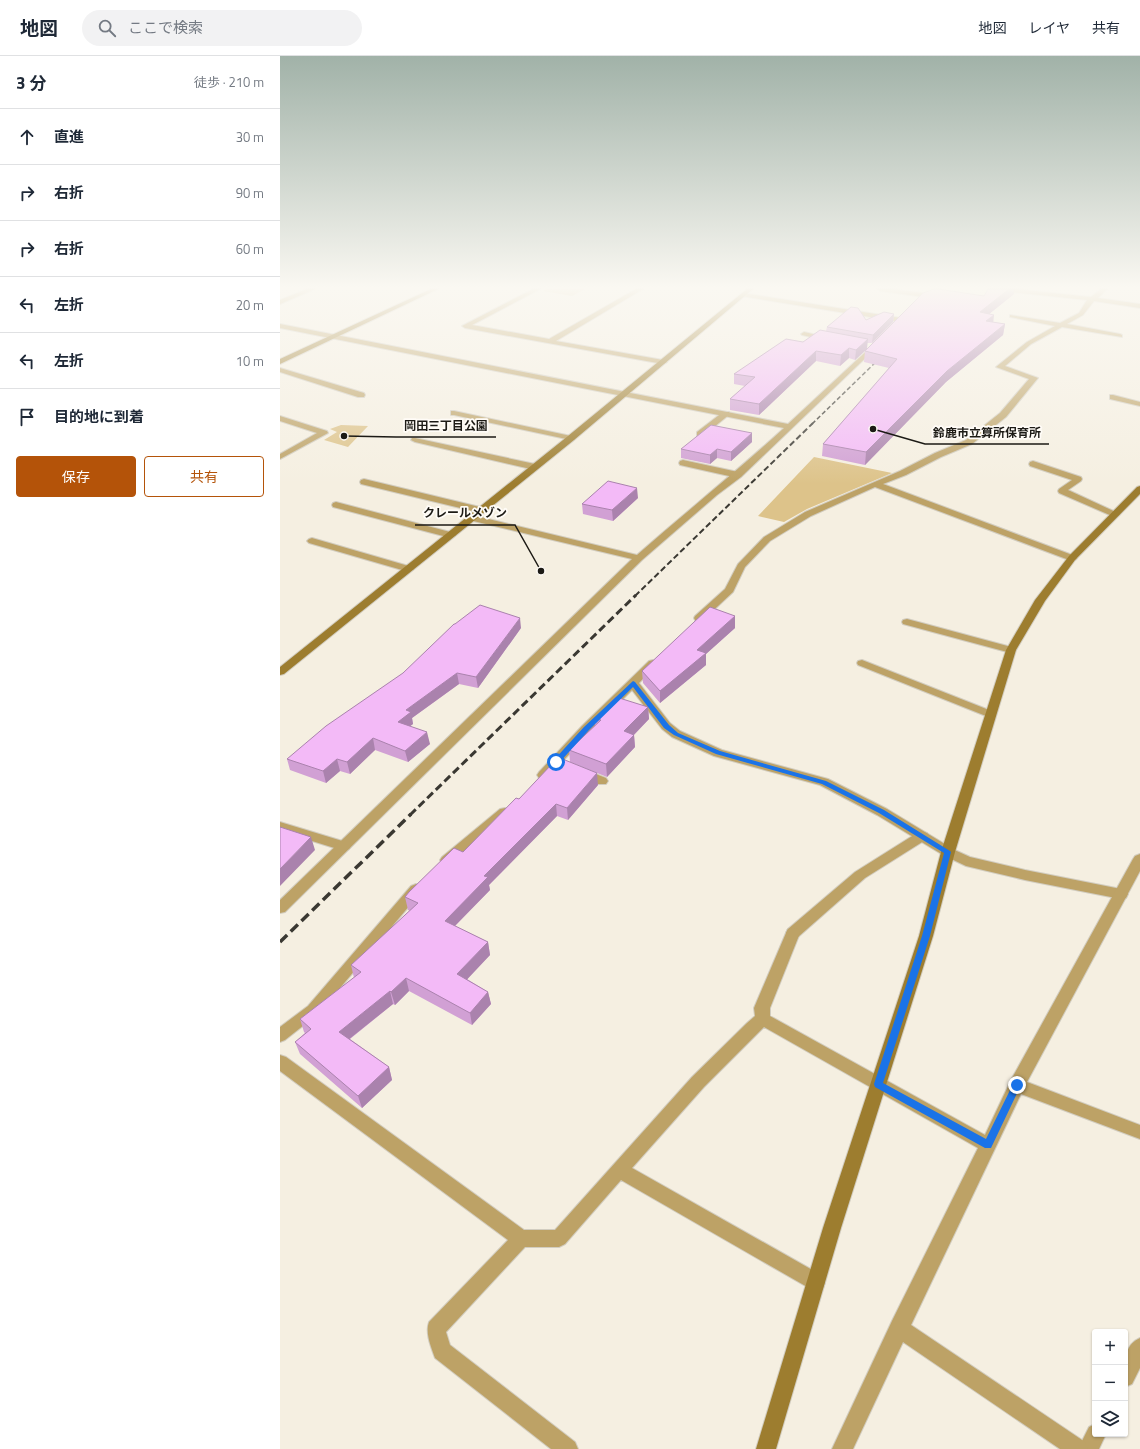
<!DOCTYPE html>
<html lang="ja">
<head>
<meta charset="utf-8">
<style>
  :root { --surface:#fff; --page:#f2f2f3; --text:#1f2937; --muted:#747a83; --line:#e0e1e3; --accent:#b45309 }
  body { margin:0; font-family:"Titillium Web","Noto Sans JP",sans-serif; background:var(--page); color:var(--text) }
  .controls { position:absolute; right:12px; bottom:12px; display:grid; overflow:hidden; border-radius:4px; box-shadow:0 1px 3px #0004 }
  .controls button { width:36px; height:36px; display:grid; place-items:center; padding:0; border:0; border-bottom:1px solid var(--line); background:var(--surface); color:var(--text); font:20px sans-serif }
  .stop { position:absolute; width:12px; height:12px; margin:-9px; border:3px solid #1a73e8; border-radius:50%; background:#fff }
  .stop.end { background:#1a73e8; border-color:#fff; box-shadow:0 1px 4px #0008 }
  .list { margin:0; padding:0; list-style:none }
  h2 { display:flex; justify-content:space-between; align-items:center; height:52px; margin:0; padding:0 16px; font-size:17px }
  h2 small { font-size:13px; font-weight:400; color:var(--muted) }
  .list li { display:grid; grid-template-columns:26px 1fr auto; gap:12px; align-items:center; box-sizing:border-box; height:56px; padding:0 16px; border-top:1px solid var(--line) }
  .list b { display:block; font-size:15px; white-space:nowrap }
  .list em { font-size:13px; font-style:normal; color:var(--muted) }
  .actions { display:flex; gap:8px; padding:12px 16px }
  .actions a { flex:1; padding:9px 0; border:1px solid var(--accent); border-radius:4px; text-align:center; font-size:14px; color:var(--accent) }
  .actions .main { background:var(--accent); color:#fff }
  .icon { flex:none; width:22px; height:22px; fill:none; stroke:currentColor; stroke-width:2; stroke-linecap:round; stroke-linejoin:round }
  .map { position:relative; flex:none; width:860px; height:1393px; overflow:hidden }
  header { display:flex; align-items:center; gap:24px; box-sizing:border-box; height:56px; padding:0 20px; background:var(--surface); border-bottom:1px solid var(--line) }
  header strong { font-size:19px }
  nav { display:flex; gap:22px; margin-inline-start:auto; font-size:14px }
  .search { width:280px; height:36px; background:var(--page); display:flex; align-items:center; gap:10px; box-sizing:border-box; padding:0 14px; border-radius:22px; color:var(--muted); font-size:15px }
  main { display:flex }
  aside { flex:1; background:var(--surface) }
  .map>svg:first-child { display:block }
  .green { fill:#ddc38a }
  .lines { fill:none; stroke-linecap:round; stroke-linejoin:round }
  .lane-casing { stroke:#d2cdc0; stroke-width:2 }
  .street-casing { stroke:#d2cdc0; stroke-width:2 }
  .secondary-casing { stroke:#d2cdc0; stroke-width:2 }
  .lane { fill:#bda266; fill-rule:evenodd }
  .street { fill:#bda266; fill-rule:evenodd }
  .secondary { fill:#9d7d2f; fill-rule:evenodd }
  .rail-far3 { stroke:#3a3832; stroke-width:1.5; stroke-dasharray:4.5 2.5; stroke-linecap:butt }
  .rail-far2 { stroke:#3a3832; stroke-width:2; stroke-dasharray:6 3; stroke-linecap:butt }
  .rail-far1 { stroke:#3a3832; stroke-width:3; stroke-dasharray:8 4; stroke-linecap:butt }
  .rail { stroke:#3a3832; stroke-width:3.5; stroke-dasharray:10 5; stroke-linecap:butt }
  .wall { fill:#d1a0d4 }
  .shaded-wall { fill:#aa82ad }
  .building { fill:#f3baf7; stroke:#aa82ad }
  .route { fill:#1a73e8 }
  .leader { fill:none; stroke:#1c1a15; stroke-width:1.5 }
  .callout-dot { fill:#1c1a15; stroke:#fffcf7; stroke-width:1.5 }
  .callout-label { font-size:12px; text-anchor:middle; font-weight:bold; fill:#1c1a15; stroke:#fffcf7; stroke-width:3.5; stroke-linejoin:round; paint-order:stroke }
</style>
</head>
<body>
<header>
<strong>地図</strong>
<div class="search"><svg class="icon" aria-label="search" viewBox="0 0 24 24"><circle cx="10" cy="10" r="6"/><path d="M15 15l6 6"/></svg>ここで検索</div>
<nav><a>地図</a><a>レイヤ</a><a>共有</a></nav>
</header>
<main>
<aside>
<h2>3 分<small>徒歩 · 210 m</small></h2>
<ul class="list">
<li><svg class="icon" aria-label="ahead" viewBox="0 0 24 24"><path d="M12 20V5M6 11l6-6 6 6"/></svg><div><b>直進</b></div><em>30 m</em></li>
<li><svg class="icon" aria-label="right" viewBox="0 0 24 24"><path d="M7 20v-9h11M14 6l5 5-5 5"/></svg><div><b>右折</b></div><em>90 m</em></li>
<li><svg class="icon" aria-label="right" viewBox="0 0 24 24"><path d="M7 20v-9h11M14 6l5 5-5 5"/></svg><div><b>右折</b></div><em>60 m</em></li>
<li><svg class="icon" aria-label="left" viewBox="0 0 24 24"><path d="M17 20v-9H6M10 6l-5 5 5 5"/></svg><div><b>左折</b></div><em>20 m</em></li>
<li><svg class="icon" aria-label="left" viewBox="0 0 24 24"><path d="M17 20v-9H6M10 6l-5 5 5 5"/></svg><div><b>左折</b></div><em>10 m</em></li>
<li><svg class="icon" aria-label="arrive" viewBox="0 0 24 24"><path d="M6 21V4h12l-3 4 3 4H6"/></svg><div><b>目的地に到着</b></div></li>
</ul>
<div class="actions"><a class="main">保存</a><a>共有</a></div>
</aside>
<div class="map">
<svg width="860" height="1393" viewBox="0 0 860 1393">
  <rect width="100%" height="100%" fill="#f5efe1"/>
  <path class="green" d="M 267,233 L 305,233 L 292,240 L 263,235 Z
    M 61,369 L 88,370 L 68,391 L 44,384 L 57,376 L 50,373 Z
    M 534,401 L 612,417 L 527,453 L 504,466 L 478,460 Z"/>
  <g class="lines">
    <defs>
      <path id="lane" d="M 171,355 L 174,355 L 291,380 L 295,382 L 291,384 L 174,359 L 171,359 Z
        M 443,356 L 449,356 L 450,358 L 423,380 L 417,380 L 417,376 Z
        M 403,404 L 458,416 L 462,419 L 458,422 L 400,409 L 399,407 L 400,405 Z
        M 56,446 L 174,477 L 176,479 L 171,482 L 53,451 L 52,449 L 53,447 Z
        M 627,563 L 735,592 L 736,594 L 731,597 L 623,568 L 622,566 L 623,564 Z
        M 582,604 L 714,656 L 716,658 L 714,660 L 706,660 L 578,609 L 577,607 L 578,605 Z
        M 303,713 L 326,722 L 328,725 L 326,728 L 318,728 L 299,720 L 297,717 L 299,714 Z
        M 0,766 L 69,787 L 71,790 L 69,793 L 64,795 L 0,775 Z
        M 642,776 L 647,777 L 649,780 L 647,783 L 585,822 L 518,881 L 513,882 L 508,881 L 506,877 L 508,873 L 575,816 L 637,777 Z
        M 668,791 L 690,801 L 745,814 L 841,833 L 846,834 L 848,838 L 846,842 L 841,843 L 745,824 L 686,810 L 663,799 L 661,796 L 663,793 Z
        M 860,1282 L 860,1312 L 852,1328 L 845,1331 C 845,1314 841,1290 860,1282 Z
        M 815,1368 L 815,1378 L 826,1378 L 819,1393 L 798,1393 L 809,1371 Z"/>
      <path id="street" d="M 27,233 L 35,233 L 0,248 L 0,244 Z
        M 253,233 L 260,233 L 192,269 L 269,283 L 356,233 L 363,233 L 276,285 L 383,304 L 387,306 L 383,308 L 185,272 L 182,270 Z
        M 597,233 L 611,233 L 644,237 L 647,239 L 644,241 L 600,235 Z
        M 718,233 L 735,233 L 811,241 L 821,233 L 827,233 L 818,242 L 860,248 L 860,252 L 814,245 L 803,259 L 787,268 L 840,278 L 842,279 L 842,281 L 782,271 L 751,288 L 725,310 L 758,322 L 726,361 L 692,388 L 661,401 L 626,419 L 603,428 L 795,500 L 797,502 L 795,504 L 789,504 L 595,431 L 531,460 L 490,485 L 465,511 L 453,536 L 423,564 L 415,564 L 414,562 L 415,560 L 445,533 L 458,508 L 484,481 L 525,456 L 620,415 L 655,397 L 686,384 L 720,357 L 749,323 L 716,311 L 747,286 L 775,270 L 730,261 L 730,259 L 780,267 L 799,257 L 807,244 L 721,235 Z
        M 463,237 L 621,262 L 624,264 L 621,266 L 461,240 L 461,238 Z
        M 0,268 L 508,368 L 594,288 L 599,289 L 461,421 L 437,439 L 362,504 L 5,856 L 0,857 L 0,844 L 352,503 L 189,464 L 187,462 L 189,460 L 192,459 L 357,499 C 406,456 456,416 504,372 L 0,272 Z
        M 524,276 L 550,282 L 551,283 L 548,285 L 522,279 L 521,278 Z
        M 0,312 L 84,337 L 85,339 L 84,341 L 78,341 L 0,316 Z
        M 830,339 L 833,339 L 860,346 L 860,350 L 830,343 Z
        M 0,360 L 47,375 L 48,377 L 0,403 L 0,398 L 37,377 L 0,365 Z
        M 132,382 L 135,382 L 255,408 L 259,411 L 255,414 L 135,386 L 131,384 Z
        M 753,405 L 801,421 L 802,423 L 801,425 L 788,434 L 840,458 L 838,460 L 832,460 L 779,437 L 778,435 L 779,433 L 792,424 L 750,410 L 749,408 L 750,406 Z
        M 84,423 L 204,452 L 205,454 L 201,457 L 81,428 L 80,426 L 81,424 Z
        M 32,482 L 132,511 L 134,513 L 129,516 L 29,487 L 27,485 L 29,483 Z
        M 373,604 L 378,607 L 359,627 L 390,667 L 400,675 L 442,694 L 548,723 L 607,753 L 673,793 L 675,796 L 673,799 L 668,801 L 663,799 L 597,759 L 540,729 L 434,700 L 392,681 L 382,673 L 352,634 L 310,676 L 267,722 L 259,722 L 257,719 L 259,716 L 302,670 L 369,605 Z
        M 225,752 L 230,753 L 231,756 L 230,759 L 172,807 L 167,809 L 162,807 L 160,804 L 162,801 L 220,753 Z
        M 860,798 L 860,815 L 747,1026 L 860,1069 L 860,1083 L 741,1038 L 631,1269 L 805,1386 L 808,1393 L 780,1393 L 623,1286 L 573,1393 L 552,1393 L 612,1265 L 698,1092 L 484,971 L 424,1031 L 352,1112 L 543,1220 L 545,1226 L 543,1232 L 536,1235 L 529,1232 L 341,1124 L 285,1188 L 279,1191 L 245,1191 L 166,1276 L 170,1289 L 295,1386 L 298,1393 L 271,1393 L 155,1302 C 151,1291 145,1277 149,1266 L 228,1184 L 0,1015 L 0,999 L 6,1001 L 244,1174 L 275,1174 L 412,1021 L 467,967 L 475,960 L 474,952 L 506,877 L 508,873 L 513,872 L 518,873 L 520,877 L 490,952 L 490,960 L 705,1079 L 731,1024 L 853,803 L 855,800 Z
        M 136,828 L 141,830 L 143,833 L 141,836 L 38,958 L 5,984 L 0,986 L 0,971 L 28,950 L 131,830 Z"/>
      <path id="secondary" d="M 151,233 L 158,233 L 0,308 L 0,303 Z
        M 467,233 L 473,233 L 294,384 L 4,618 L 0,619 L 0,611 L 288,380 Z
        M 860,430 L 860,438 L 795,504 L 765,545 L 736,594 L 675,796 L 653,880 L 561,1172 L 496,1393 L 476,1393 L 543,1172 L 639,880 L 661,796 L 726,594 L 755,544 L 789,500 L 857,431 Z"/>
    </defs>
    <use href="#lane" class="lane-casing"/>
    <use href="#street" class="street-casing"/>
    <use href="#secondary" class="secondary-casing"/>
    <use href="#lane" class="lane"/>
    <use href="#street" class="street"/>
    <use href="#secondary" class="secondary"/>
    <path class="rail-far3" d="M 532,368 L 601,301"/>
    <path class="rail-far2" d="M 355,540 L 533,367"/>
    <path class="rail-far1" d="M 130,759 L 356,539"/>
    <path class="rail" d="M 0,886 L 131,758"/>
  </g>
  <path class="wall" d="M 734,238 L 709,258 L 713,266 L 725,268 L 723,279 L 666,326 L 585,409 L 542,400 L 543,388 L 609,312 L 584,306 L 585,295 L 704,240 Z
    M 614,258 L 613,266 L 592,287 L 587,287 L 587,293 L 575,304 L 569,302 L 560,310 L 536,305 L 479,359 L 450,354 L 450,343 L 465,330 L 454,328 L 454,318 L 546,275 L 547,271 L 586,264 Z
    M 472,377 L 472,386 L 451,405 L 437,402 L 430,408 L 401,402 L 401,393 Z
    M 358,442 L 333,465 L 303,458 L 302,448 Z
    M 455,560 L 455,572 L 426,598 L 426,609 L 380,647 L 363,627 L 362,615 Z
    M 241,572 L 198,632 L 179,628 L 132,662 L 133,668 L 130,670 L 150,688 L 128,706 L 95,694 L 70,718 L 60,715 L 46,727 L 10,714 L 7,703 Z
    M 368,651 L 369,663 L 354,679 L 355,691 L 327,721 L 290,706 L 289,694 L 315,670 L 314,663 Z
    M 318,729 L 288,764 L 277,760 L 209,829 L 210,834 L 175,870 L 208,886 L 210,899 L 187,923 L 208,936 L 211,948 L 192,969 L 129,935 L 115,949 L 113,948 L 70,983 L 109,1011 L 112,1024 L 82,1052 L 20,998 L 15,986 L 25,977 L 24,976 L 20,963 L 74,922 L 71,909 L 130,855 L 128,854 L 125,841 L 183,796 L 239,743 Z"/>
  <path class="shaded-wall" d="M 729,233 L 734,233 L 734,238 L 698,267 L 700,256 Z
    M 614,258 L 613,266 L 592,287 L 593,279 Z
    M 714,259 L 713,269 L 706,265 Z
    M 725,268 L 723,279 L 666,326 L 585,409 L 586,396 L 667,315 Z
    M 588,283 L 587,293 L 575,304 L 576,294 Z
    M 569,292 L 569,302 L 560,310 L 561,299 Z
    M 536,295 L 536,305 L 479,359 L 479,348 Z
    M 472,377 L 472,386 L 451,405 L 451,396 Z
    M 437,393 L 437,402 L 430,408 L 430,399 Z
    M 357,432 L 358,442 L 333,465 L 332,454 Z
    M 455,560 L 455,572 L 426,598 L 426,609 L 380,647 L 380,635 L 417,594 Z
    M 240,562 L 241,572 L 198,632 L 196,621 Z
    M 177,617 L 179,628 L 132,662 L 133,668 L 121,677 L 118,666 L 126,654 Z
    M 368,651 L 369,663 L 345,688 L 344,675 Z
    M 147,676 L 150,688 L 128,706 L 125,695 Z
    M 354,679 L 355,691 L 327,721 L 326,708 Z
    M 93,682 L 95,694 L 70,718 L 67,706 Z
    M 57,703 L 60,715 L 46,727 L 43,715 Z
    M 317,717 L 318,729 L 288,764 L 287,752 Z
    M 276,748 L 277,760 L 209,829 L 210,834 L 167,878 L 165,865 L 204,820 Z
    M 31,781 L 35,794 L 0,830 L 0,813 Z
    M 208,886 L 210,899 L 180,931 L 177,918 Z
    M 126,922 L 129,935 L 115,949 L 111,936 Z
    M 110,935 L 113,948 L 63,988 L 59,976 Z
    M 208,936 L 211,948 L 192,969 L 190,957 Z
    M 109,1011 L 112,1024 L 82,1052 L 78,1040 Z"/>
  <path class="building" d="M 654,233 L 658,233 L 704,240 L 708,233 L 729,233 L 700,256 L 714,259 L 706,265 L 725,268 L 667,315 L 586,396 L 543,388 L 617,303 L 585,295 L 643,237 Z
    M 571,251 L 578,252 L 586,264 L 604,256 L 614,258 L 593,279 L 547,271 Z
    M 540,274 L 588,283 L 576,294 L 569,292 L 561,299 L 536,295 L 479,348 L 450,343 L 475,321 L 454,318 L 506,283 L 523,286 Z
    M 431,369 L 472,377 L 451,396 L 437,393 L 430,399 L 401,393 Z
    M 328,425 L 357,432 L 332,454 L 302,448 Z
    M 200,549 L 240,562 L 196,621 L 177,617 L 126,654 L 131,656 L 118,666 L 147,676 L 125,695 L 93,682 L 67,706 L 57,703 L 43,715 L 7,703 L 46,670 L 123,617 L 174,568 L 175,568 Z
    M 430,551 L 455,560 L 417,594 L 426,597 L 380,635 L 362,615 Z
    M 336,641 L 368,651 L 344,675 L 354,679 L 326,708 L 289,694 L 321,664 L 314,663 Z
    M 280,702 L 317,717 L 287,752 L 276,748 L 204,820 L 208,821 L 165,865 L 208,886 L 177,918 L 208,936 L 190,957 L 126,922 L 111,936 L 110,935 L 59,976 L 109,1011 L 78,1040 L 15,986 L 31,973 L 20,963 L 81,916 L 71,909 L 138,847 L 125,841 L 129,836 L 174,792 L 183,796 L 236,742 L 239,743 L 271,709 L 272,710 Z
    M 0,771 L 31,781 L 0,813 Z"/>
  <linearGradient id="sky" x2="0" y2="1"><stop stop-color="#a1b2a8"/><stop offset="0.54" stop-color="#faf8f2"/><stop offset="1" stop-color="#faf8f2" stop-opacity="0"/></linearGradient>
  <rect width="860" height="428" fill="url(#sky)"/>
  <path class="route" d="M 353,625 L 355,626 L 389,669 L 398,677 L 440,695 L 546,725 L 604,754 L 670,795 L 671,796 L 650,880 L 603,1027 L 706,1083 L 734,1026 L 740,1026 L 741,1029 L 711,1092 L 705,1092 L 595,1031 L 594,1028 L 642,880 L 664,797 L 599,757 L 542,728 L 436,698 L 394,679 L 384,672 L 353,631 L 309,674 L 278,708 L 273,708 L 273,705 L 304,671 Z"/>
  <path class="leader" d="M64 380L116 381H216M593 373L645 388H769M261 515L235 469H135"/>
  <g class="callout-dot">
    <circle cx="64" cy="380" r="4"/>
    <circle cx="593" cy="373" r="4"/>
    <circle cx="261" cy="515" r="4"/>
  </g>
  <g class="callout-label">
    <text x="166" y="374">岡田三丁目公園</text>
    <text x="707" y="381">鈴鹿市立算所保育所</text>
    <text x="185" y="461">クレールメゾン</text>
  </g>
</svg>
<div class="controls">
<button>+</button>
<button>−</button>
<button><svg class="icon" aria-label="layers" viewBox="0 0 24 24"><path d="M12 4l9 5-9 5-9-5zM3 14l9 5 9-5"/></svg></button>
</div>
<div class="stop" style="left:276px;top:706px"></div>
<div class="stop end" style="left:737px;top:1029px"></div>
</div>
</main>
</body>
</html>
